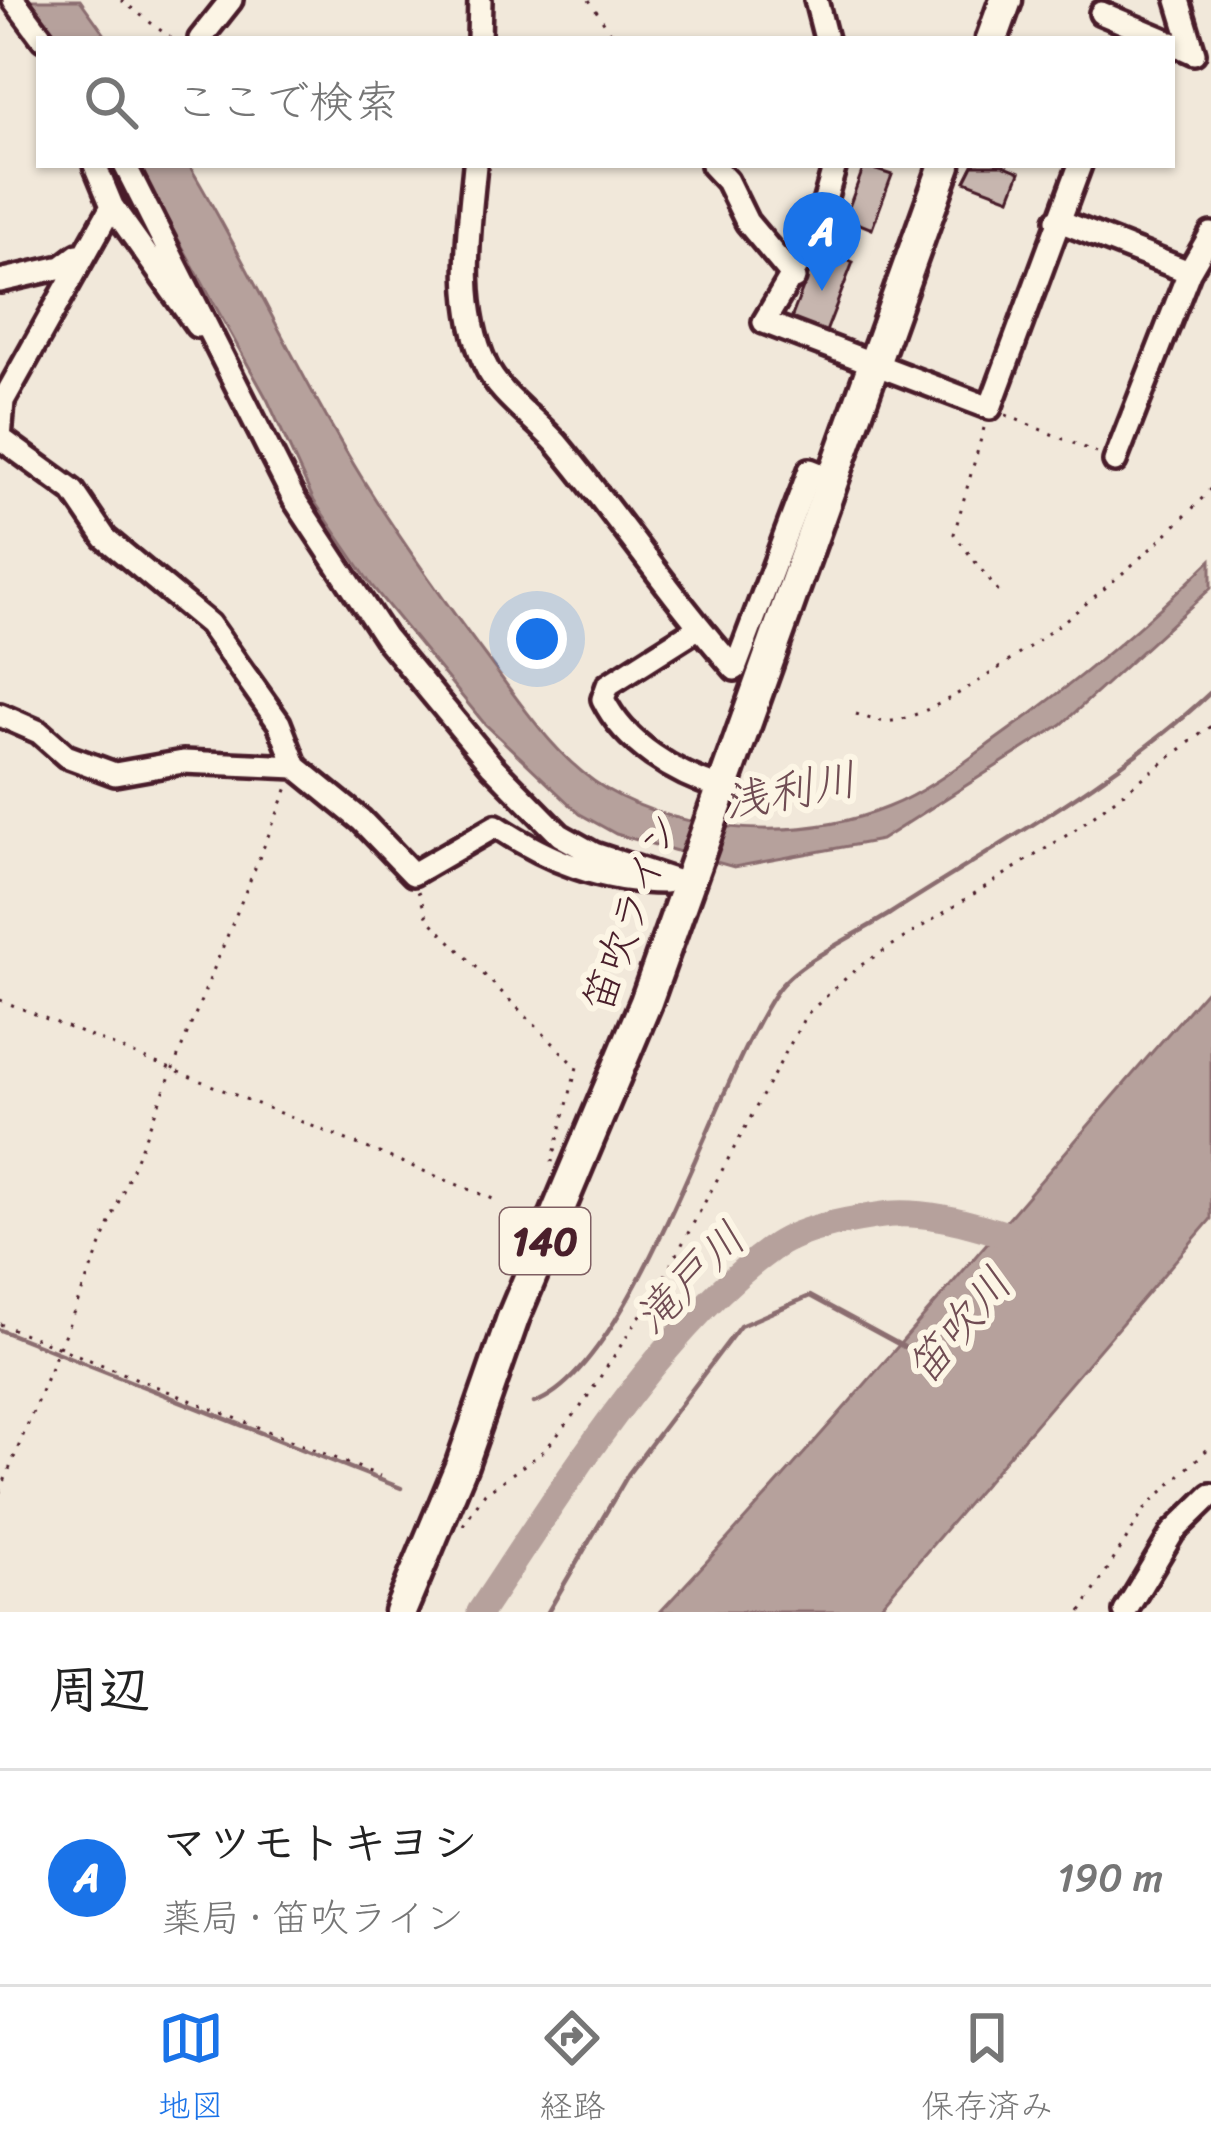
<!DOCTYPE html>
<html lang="ja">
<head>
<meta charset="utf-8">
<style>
  :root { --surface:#fff; --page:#f2f2f2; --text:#222; --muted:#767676; --line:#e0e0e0; --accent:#1a73e8 }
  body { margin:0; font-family:Sriracha,"Klee One",sans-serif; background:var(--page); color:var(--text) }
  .you { position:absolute; left:537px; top:639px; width:42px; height:42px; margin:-30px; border:9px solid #fff; border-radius:50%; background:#1a73e8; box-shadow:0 0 0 18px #1a73e833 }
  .badge { display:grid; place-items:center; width:78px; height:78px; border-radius:50%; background:var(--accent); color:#fff; font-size:39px; font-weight:700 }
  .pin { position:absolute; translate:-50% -99px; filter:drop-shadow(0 3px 6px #0008) }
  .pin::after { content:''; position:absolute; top:63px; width:42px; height:36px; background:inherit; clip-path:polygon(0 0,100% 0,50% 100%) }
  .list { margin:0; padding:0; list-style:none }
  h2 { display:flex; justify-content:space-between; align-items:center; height:156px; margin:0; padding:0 48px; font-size:51px }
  h2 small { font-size:39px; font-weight:400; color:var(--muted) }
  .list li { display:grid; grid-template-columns:78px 1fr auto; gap:36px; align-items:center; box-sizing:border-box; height:216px; padding:0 48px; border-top:3px solid var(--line) }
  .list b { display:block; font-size:45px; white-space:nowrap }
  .list p { margin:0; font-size:39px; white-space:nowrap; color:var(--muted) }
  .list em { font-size:39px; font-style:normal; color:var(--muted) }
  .icon { flex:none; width:66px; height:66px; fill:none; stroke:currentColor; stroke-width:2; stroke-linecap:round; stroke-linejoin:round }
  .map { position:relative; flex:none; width:1211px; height:1612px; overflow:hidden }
  .search { position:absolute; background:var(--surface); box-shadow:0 3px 9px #0004; left:36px; right:36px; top:36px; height:132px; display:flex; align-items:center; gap:30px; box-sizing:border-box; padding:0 42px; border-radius:0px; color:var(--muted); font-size:45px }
  .sheet { height:372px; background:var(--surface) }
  nav { display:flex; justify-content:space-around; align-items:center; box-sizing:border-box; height:168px; border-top:3px solid var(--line); background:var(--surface); font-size:33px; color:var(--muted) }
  nav a { display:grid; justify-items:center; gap:6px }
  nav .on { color:var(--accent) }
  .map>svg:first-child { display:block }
  .water { fill:#b6a19c; stroke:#8b6d6f; stroke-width:3 }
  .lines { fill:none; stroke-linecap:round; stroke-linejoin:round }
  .stream { stroke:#8b6d6f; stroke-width:4.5 }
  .river { stroke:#b6a19c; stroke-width:27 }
  .building { fill:#c7b6af; stroke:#4a1f2b; stroke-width:3 }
  .minor-casing { stroke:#4a1f2b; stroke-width:30 }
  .highway-casing { stroke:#4a1f2b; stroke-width:39 }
  .path { stroke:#4a1f2b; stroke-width:3; stroke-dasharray:3 9; stroke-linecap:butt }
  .minor { stroke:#fcf5e5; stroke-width:21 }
  .highway { stroke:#fcf5e5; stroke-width:30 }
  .labels { text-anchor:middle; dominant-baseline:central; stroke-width:12; stroke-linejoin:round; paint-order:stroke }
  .shield { fill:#fcf5e5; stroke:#7f5f63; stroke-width:3 }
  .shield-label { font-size:39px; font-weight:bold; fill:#4a1f2b }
  .street-label { font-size:42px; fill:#4a1f2b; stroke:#fcf5e5 }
  .water-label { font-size:45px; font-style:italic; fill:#704c53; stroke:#fcf5e5 }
</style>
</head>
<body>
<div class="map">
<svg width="1211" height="1612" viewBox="0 0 1211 1612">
  <rect width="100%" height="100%" fill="#f1e8da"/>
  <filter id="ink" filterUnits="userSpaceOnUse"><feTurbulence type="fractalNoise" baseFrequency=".00833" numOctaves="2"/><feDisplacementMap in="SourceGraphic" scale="24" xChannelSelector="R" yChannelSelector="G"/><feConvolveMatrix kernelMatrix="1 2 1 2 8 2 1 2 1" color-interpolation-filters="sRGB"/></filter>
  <g filter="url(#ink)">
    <path class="water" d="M 30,0 L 80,0 L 108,39 L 57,39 Z
      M 137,165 L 189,165 C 251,269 301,380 365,483 C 405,547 450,609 495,669 C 526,711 560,762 606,789 C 685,835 803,842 888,807 C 926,792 962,764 995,740 C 1073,685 1143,627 1211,560 L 1211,588 L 1062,724 L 881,840 L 734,867 L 616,834 L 580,814 L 483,722 L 372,586 L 314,501 L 268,401 Z
      M 1211,985 L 1211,1219 L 875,1612 L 660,1612 C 850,1409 1026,1194 1211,985 Z"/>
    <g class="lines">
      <path class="stream" d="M 0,1330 L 401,1488
        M 534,1403 C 633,1367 715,1081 776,992 C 795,963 858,934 888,915 C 997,845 1116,781 1211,692
        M 548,1612 L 629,1473 L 740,1326 L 810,1296 L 904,1347"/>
      <path class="river" d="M 480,1612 C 555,1500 662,1326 771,1249 C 798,1229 843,1221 876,1216 C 927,1207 979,1227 1028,1241"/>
    </g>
    <path class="building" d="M 973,165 L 1003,165 L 1020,172 L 1010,198 L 965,181 Z
      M 864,166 L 892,175 L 872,229 L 845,218 Z
      M 819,247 L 853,262 L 822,342 L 787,329 Z"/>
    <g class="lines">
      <defs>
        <path id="minor" d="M 14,0 L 43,39
          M 816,0 L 826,39
          M 1101,13 L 1163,39
          M 200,39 L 231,0
          M 479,39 L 480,0
          M 1172,43 L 1194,53 L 1178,0
          M 95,165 L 112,206 L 197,326
          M 125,165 L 294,499 L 385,637 L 492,766 L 560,835 L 594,854 L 688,885
          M 475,165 C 469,231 457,301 485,364 C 498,394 537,420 559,446 C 620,519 672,598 735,669 L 810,470 L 830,478
          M 712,165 L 727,181 L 747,222 L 794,278
          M 835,165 L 814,238 L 764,322 L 990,408 L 1080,165
          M 1057,220 L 1189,272
          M 0,281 L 62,267 L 78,255
          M 0,438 L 73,491 L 105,538 L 209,624 L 279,723 L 296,767 L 361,820 L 413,874 L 496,826 C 549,861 601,882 665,882
          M 0,439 L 3,401 L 112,206
          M 1115,461 L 1189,272 L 1211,234
          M 698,628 L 608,685 L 603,699 C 625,744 675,774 721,788
          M 0,715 L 39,732 L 66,756 L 115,774 L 183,762 L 296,767
          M 1125,1612 L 1173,1532 L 1211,1495"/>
        <path id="highway" d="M 992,39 L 1006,0
          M 400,1612 L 462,1464 L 513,1318 L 646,1002 L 945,165"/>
      </defs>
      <use href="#minor" class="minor-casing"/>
      <use href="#highway" class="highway-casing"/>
      <path class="path" d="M 121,0 L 172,39
        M 589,0 L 615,39
        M 1006,415 L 1097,453
        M 984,428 L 954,534 L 1003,598
        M 856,714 C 868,718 880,723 892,721 C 966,711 1162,548 1211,488
        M 418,891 L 428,919 L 577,1067 L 552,1162
        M 0,1000 L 493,1199
        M 0,1324 L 380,1476
        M 0,1492 L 289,785
        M 463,1525 L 485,1493 L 544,1451 L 580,1408 L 659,1287 L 806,1015 L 858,967 L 1072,832 L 1211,726
        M 1081,1612 L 1147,1506 L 1211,1446"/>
      <use href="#minor" class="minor"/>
      <use href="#highway" class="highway"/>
    </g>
  </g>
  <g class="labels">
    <rect class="shield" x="500" y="1208" width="90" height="66" rx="9"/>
    <g class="shield-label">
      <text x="545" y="1241">140</text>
    </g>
    <g class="street-label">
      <text transform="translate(631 912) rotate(-70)">笛吹ライン</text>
    </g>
    <g class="water-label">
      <text transform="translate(790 791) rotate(-11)">浅利川</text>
      <text transform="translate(690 1278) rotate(-45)">滝戸川</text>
      <text transform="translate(959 1326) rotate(-50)">笛吹川</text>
    </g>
  </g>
</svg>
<div class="you"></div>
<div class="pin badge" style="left:822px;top:291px">A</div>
<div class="search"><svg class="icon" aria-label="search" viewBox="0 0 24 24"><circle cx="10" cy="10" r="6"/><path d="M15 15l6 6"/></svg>ここで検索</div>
</div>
<section class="sheet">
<h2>周辺<small></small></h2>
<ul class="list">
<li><span class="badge">A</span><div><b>マツモトキヨシ</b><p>薬局 · 笛吹ライン</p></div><em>190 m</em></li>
</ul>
</section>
<nav>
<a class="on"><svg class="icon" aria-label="map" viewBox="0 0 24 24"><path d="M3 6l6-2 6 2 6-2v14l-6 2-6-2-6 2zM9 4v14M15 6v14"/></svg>地図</a>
<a><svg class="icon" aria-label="directions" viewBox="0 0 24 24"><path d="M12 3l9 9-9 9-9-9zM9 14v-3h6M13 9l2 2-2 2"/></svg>経路</a>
<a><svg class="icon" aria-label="saved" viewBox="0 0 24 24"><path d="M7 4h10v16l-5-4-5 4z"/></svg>保存済み</a>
</nav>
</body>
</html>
